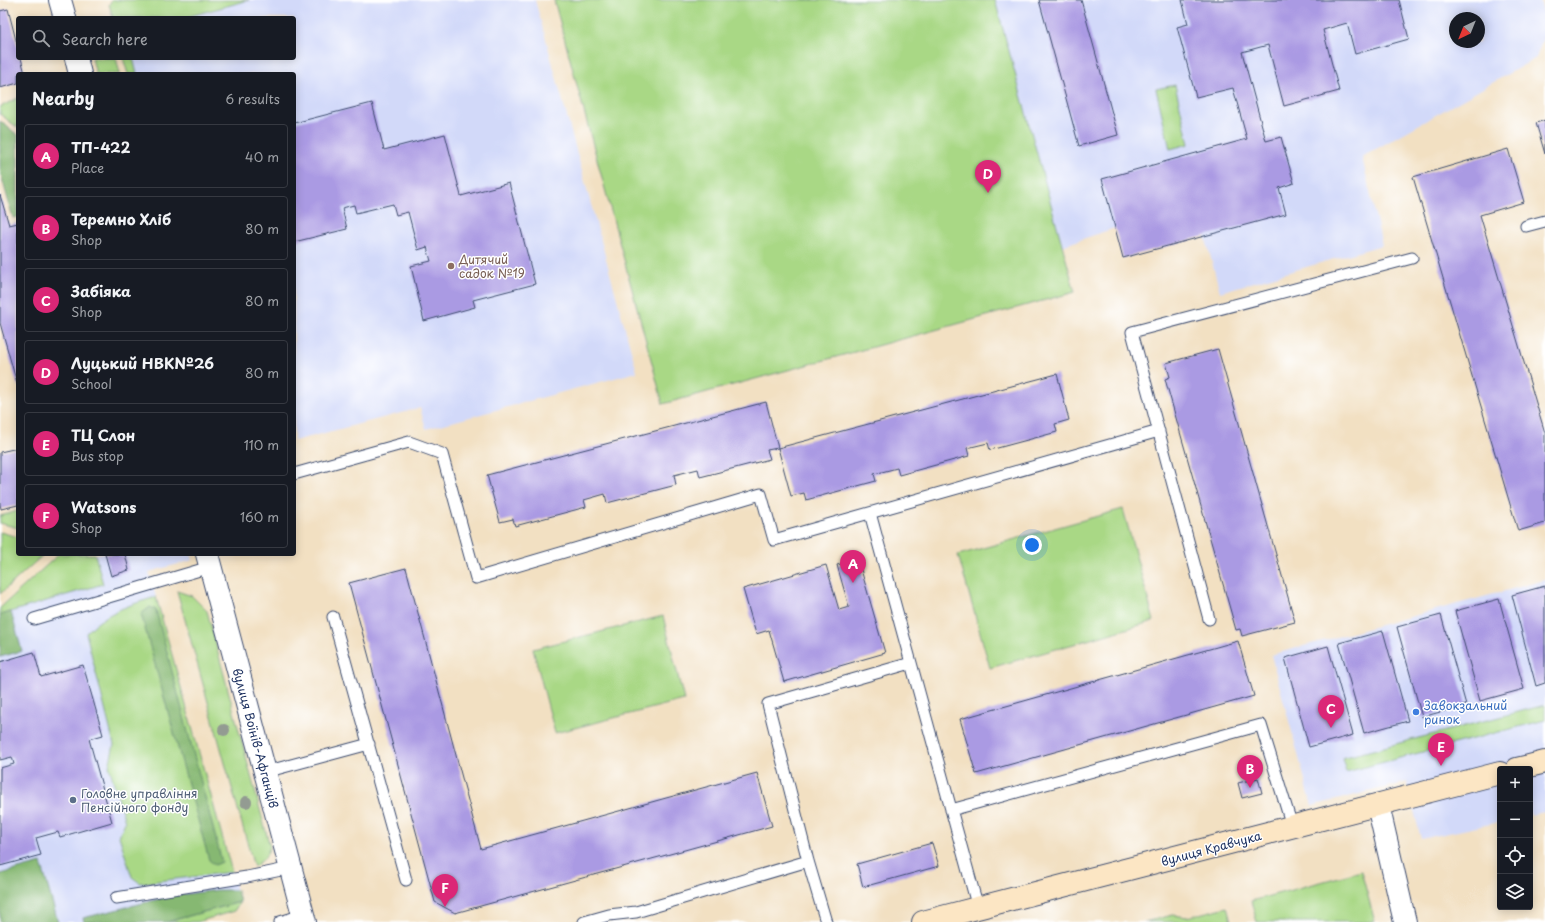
<!DOCTYPE html>
<html lang="en">
<head>
<meta charset="utf-8">
<style>
  :root { --surface:#171b24; --page:#242831; --text:#f1f3f6; --muted:#9ea1a6; --line:#363941; --accent:#db2777 }
  body { margin:0; font-family:"Playpen Sans",sans-serif; background:var(--page); color:var(--text) }
  .controls { position:absolute; right:12px; bottom:12px; display:grid; overflow:hidden; border-radius:4px; box-shadow:0 2px 10px #0003 }
  .controls button { width:36px; height:36px; display:grid; place-items:center; padding:0; border:0; border-bottom:1px solid var(--line); background:var(--surface); color:var(--text); font:20px sans-serif }
  .compass { position:absolute; left:1449px; top:12px; width:36px; height:36px; border-radius:50%; background:var(--surface); box-shadow:0 2px 10px #0003; rotate:223deg }
  .you { position:absolute; left:1032px; top:545px; width:14px; height:14px; margin:-10px; border:3px solid #fff; border-radius:50%; background:#1a73e8; box-shadow:0 0 0 6px #1a73e833 }
  .badge { display:grid; place-items:center; width:26px; height:26px; border-radius:50%; background:var(--accent); color:#fff; font-size:13px; font-weight:700 }
  .pin { position:absolute; translate:-50% -33px; filter:drop-shadow(0 1px 2px #0008) }
  .pin::after { content:''; position:absolute; top:21px; width:14px; height:12px; background:inherit; clip-path:polygon(0 0,100% 0,50% 100%) }
  .list { margin:0; padding:0; list-style:none }
  h2 { display:flex; justify-content:space-between; align-items:center; height:52px; margin:0; padding:0 16px; font-size:17px }
  h2 small { font-size:13px; font-weight:400; color:var(--muted) }
  .list li { display:grid; grid-template-columns:26px 1fr auto; gap:12px; align-items:center; box-sizing:border-box; height:64px; margin:0 8px 8px; padding:0 8px; border:1px solid var(--line); border-radius:4px }
  .list b { display:block; font-size:15px; white-space:nowrap }
  .list p { margin:0; font-size:13px; white-space:nowrap; color:var(--muted) }
  .list em { font-size:13px; font-style:normal; color:var(--muted) }
  .icon { flex:none; width:22px; height:22px; fill:none; stroke:currentColor; stroke-width:2; stroke-linecap:round; stroke-linejoin:round }
  .map { position:relative; flex:none; width:1545px; height:922px; overflow:hidden }
  .search { position:absolute; background:var(--surface); box-shadow:0 2px 10px #0003; left:16px; top:16px; width:280px; height:44px; display:flex; align-items:center; gap:10px; box-sizing:border-box; padding:0 14px; border-radius:4px; color:var(--muted); font-size:15px }
  .panel { position:absolute; background:var(--surface); box-shadow:0 2px 10px #0003; left:16px; top:72px; width:280px; height:484px; border-radius:4px }
  .map>svg:first-child { display:block }
  .built { fill:#d2d9f9; fill-rule:evenodd }
  .green { fill:#a9d885; stroke:#628472 }
  .forest { fill:#86b872; stroke:#507468 }
  .building { fill:#aa9ae3 }
  .lines { fill:none; stroke-linecap:round; stroke-linejoin:round }
  .lane-casing { stroke:#3b4a6d; stroke-width:13 }
  .street-casing { stroke:#3b4a6d; stroke-width:24 }
  .secondary-casing { stroke:#3b4a6d; stroke-width:24 }
  .lane { stroke:#fff; stroke-width:11 }
  .street { stroke:#fff; stroke-width:22 }
  .secondary { stroke:#fce6c4; stroke-width:22 }
  .tree { fill:#939b92 }
  .education-dot { fill:#8d6e63; stroke:#fff; stroke-width:1.5 }
  .shop-dot { fill:#3f7fe0; stroke:#fff; stroke-width:1.5 }
  .service-dot { fill:#5c6f8a; stroke:#fff; stroke-width:1.5 }
  .labels { text-anchor:middle; dominant-baseline:central; stroke-width:3; stroke-linejoin:round; paint-order:stroke }
  .education-label { font-size:12px; fill:#785e54; stroke:#fff; text-anchor:start }
  .shop-label { font-size:12px; fill:#366cbe; stroke:#fff; text-anchor:start }
  .street-label { font-size:12px; fill:#1b2f5e; stroke:#fff }
  .service-label { font-size:12px; fill:#4e5e75; stroke:#fff; text-anchor:start }
</style>
</head>
<body>
<div class="map">
<svg width="1545" height="922" viewBox="0 0 1545 922">
  <rect width="100%" height="100%" fill="#fff"/>
  <filter id="ink" filterUnits="userSpaceOnUse"><feTurbulence type="fractalNoise" baseFrequency=".025" numOctaves="2"/><feDisplacementMap in="SourceGraphic" scale="8" xChannelSelector="R" yChannelSelector="G"/><feConvolveMatrix kernelMatrix="1 2 1 2 8 2 1 2 1" color-interpolation-filters="sRGB"/></filter>
  <filter id="wash" filterUnits="userSpaceOnUse"><feTurbulence type="fractalNoise" baseFrequency=".012" numOctaves="4" result="noise"/><feDisplacementMap in="SourceGraphic" scale="16" xChannelSelector="R" yChannelSelector="G"/><feGaussianBlur stdDeviation="0.9" result="paint"/><feColorMatrix in="noise" values="0 0 0 0 0 0 0 0 0 0 0 0 0 0 0 0 0 1.4 0 .05"/><feComposite in="paint" operator="in"/></filter>
  <g filter="url(#wash)">
    <rect width="100%" height="100%" fill="#f2e0c2"/>
    <path class="built" d="M 249,0 L 535,0 L 637,372 L 426,429 L 420,408 L 294,441 L 294,74 L 137,74 L 133,58 L 294,58 L 294,18 L 183,18 Z
      M 554,0 L 1540,0 L 1545,18 L 1545,33 L 1536,58 L 1362,157 L 1382,245 L 1220,292 L 1205,236 L 1123,258 L 1115,228 L 1062,246 L 1075,292 L 663,404 ZM 1455,18 L 1479,18 L 1479,42 L 1455,42 Z
      M 95,554 L 191,554 L 193,560 L 149,572 L 240,902 L 167,922 L 0,922 L 0,615 L 103,583 Z
      M 1545,580 L 1545,812 L 1530,815 L 1530,769 L 1500,769 L 1500,822 L 1421,839 L 1407,782 L 1312,806 L 1271,655 Z"/>
    <path class="green" d="M 113,0 L 249,0 L 183,18 L 113,18 L 109,4 Z
      M 554,0 L 995,0 L 1075,292 L 663,404 Z
      M 92,58 L 116,58 L 120,74 L 96,74 Z
      M 123,58 L 133,58 L 137,74 L 128,74 Z
      M 1175,85 L 1189,144 L 1170,149 L 1156,89 Z
      M 18,98 L 18,128 L 0,114 L 0,107 Z
      M 1123,509 L 1154,621 L 990,668 L 958,555 Z
      M 18,511 L 18,528 L 0,523 L 0,516 Z
      M 0,532 L 18,537 L 18,554 L 44,554 L 0,594 Z
      M 59,554 L 95,554 L 103,584 L 0,615 L 0,608 Z
      M 177,591 L 192,596 L 207,611 L 270,847 L 265,858 L 254,867 Z
      M 156,597 L 232,872 L 151,882 L 140,883 L 132,877 L 119,836 L 125,822 L 109,766 L 114,745 L 86,633 C 106,612 129,605 156,597 Z
      M 663,616 L 684,700 L 555,733 L 533,649 Z
      M 1545,705 L 1545,720 L 1346,772 L 1342,758 Z
      M 1361,871 L 1375,922 L 1257,922 L 1251,901 Z
      M 240,902 L 234,911 L 197,922 L 167,922 Z
      M 1227,907 L 1231,922 L 1144,922 L 1173,915 L 1187,917 Z"/>
    <path class="forest" d="M 0,121 L 18,135 L 18,217 L 13,218 L 0,171 Z
      M 150,607 L 156,610 L 222,862 L 215,865 L 209,860 L 141,614 Z
      M 11,612 L 22,651 L 0,657 L 0,615 Z
      M 41,863 L 58,922 L 0,922 L 0,874 Z
      M 217,890 L 237,890 L 240,902 L 167,922 L 84,922 L 83,918 L 171,896 Z"/>
    <g id="blocks">
      <path class="building" d="M 1039,0 L 1081,0 L 1118,135 L 1079,146 Z
        M 1182,0 L 1399,0 L 1409,39 L 1355,54 L 1347,23 L 1323,30 L 1339,91 L 1284,106 L 1268,45 L 1242,52 L 1266,141 L 1281,137 L 1294,183 L 1279,188 L 1286,214 L 1123,258 L 1102,179 L 1247,139 L 1233,88 L 1196,97 L 1177,27 L 1188,24 Z
        M 8,9 L 18,48 L 18,58 L 21,58 L 25,74 L 18,74 L 18,83 L 0,88 L 0,11 Z
        M 372,103 L 384,150 L 445,134 L 461,196 L 509,183 L 535,284 L 473,300 L 475,307 L 424,321 L 411,266 L 431,261 L 427,247 L 418,250 L 408,212 L 396,215 L 393,204 L 356,213 L 354,205 L 342,208 L 347,229 L 294,242 L 294,123 Z
        M 1545,120 L 1545,154 L 1536,123 Z
        M 1508,149 L 1524,202 L 1480,215 L 1545,433 L 1545,523 L 1518,531 L 1413,177 Z
        M 0,195 L 9,225 L 18,223 L 18,387 L 0,323 Z
        M 1218,349 L 1295,622 L 1242,636 L 1240,629 L 1236,630 L 1165,379 L 1170,377 L 1166,363 Z
        M 1057,374 L 1069,420 L 1055,424 L 1057,432 L 990,450 L 988,443 L 967,448 L 969,456 L 899,475 L 897,468 L 874,474 L 876,481 L 806,500 L 804,493 L 791,496 L 778,448 Z
        M 766,402 L 778,448 L 767,450 L 770,459 L 700,477 L 698,469 L 674,475 L 676,485 L 607,503 L 605,494 L 584,500 L 586,507 L 515,526 L 513,519 L 500,522 L 487,475 Z
        M 18,448 L 18,505 L 1,509 L 0,504 L 0,452 Z
        M 105,554 L 125,554 L 129,570 L 111,576 Z
        M 858,559 L 885,653 L 784,682 L 769,630 L 756,634 L 743,589 L 826,565 L 839,610 L 849,607 L 837,565 Z
        M 406,568 L 481,849 L 757,773 L 772,826 L 455,913 L 435,902 L 349,583 Z
        M 1545,586 L 1545,683 L 1536,686 L 1512,595 Z
        M 1499,599 L 1524,689 L 1480,701 L 1455,611 Z
        M 1441,615 L 1466,705 L 1422,717 L 1397,627 Z
        M 1383,631 L 1408,721 L 1364,733 L 1339,643 Z
        M 1238,641 L 1254,696 L 976,774 L 960,719 Z
        M 1328,646 L 1353,735 L 1309,747 L 1285,658 Z
        M 34,652 L 41,677 L 83,665 L 103,735 L 89,739 L 112,822 L 60,837 L 58,832 L 36,838 L 41,855 L 0,866 L 0,768 L 14,764 L 12,757 L 0,760 L 0,662 Z
        M 1258,778 L 1262,793 L 1242,798 L 1238,783 Z
        M 932,843 L 939,866 L 863,887 L 857,864 Z"/>
    </g>
  </g>
  <g filter="url(#ink)">
    <use href="#blocks" fill-opacity="0" stroke="#3b4a6d" stroke-width="1"/>
    <g class="lines">
      <defs>
        <path id="lane" d="M 1526,226 L 1545,221
          M 294,474 L 409,442 L 442,454 L 476,578 L 761,494 L 774,540 L 1159,431
          M 870,513 L 978,908
          M 333,617 L 406,880
          M 34,619 L 210,567
          M 1209,619 L 1132,332 L 1412,258
          M 265,772 L 369,744
          M 951,810 L 1261,725 L 1292,826
          M 116,898 L 247,877 L 291,868
          M 280,922 L 303,915
          M 584,922 L 609,915 L 636,912 L 808,861
          M 826,922 L 808,861 L 768,704 L 911,663"/>
        <path id="street" d="M 60,0 L 65,18
          M 76,58 L 80,74
          M 207,554 L 305,922
          M 1378,805 L 1405,922"/>
        <path id="secondary" d="M 1517,769 L 1545,762
          M 923,922 L 1500,773"/>
      </defs>
      <use href="#lane" class="lane-casing"/>
      <use href="#street" class="street-casing"/>
      <use href="#secondary" class="secondary-casing"/>
      <use href="#lane" class="lane"/>
      <use href="#street" class="street"/>
      <use href="#secondary" class="secondary"/>
    </g>
    <g class="tree">
      <circle cx="224" cy="730" r="6"/>
      <circle cx="246" cy="802" r="6"/>
    </g>
  </g>
  <circle class="education-dot" cx="451" cy="266" r="4"/>
  <circle class="shop-dot" cx="1416" cy="712" r="4"/>
  <circle class="service-dot" cx="73" cy="800" r="4"/>
  <g class="labels">
    <g class="education-label">
      <text x="459" y="259">Дитячий<tspan x="459" dy="14">садок №19</tspan></text>
    </g>
    <g class="shop-label">
      <text x="1424" y="705">Завокзальний<tspan x="1424" dy="14">ринок</tspan></text>
    </g>
    <g class="street-label">
      <text transform="translate(256 738) rotate(75)">вулиця Воїнів-Афганців</text>
      <text transform="translate(1211 848) rotate(-15)">вулиця Кравчука</text>
    </g>
    <g class="service-label">
      <text x="81" y="793">Головне управління<tspan x="81" dy="14">Пенсійного фонду</tspan></text>
    </g>
  </g>
</svg>
<div class="controls">
<button>+</button>
<button>−</button>
<button><svg class="icon" aria-label="locate" viewBox="0 0 24 24"><circle cx="12" cy="12" r="6"/><path d="M12 2v4M12 18v4M2 12h4M18 12h4"/></svg></button>
<button><svg class="icon" aria-label="layers" viewBox="0 0 24 24"><path d="M12 4l9 5-9 5-9-5zM3 14l9 5 9-5"/></svg></button>
</div>
<svg class="compass" viewBox="-18 -18 36 36"><path d="M0-13l5 13h-10z" fill="#e53935"/><path d="M0 13l5-13h-10z" fill="#9ea1a6"/></svg>
<div class="you"></div>
<div class="pin badge" style="left:853px;top:583px">A</div>
<div class="pin badge" style="left:1250px;top:788px">B</div>
<div class="pin badge" style="left:1331px;top:728px">C</div>
<div class="pin badge" style="left:988px;top:193px">D</div>
<div class="pin badge" style="left:1441px;top:766px">E</div>
<div class="pin badge" style="left:445px;top:907px">F</div>
<div class="search"><svg class="icon" aria-label="search" viewBox="0 0 24 24"><circle cx="10" cy="10" r="6"/><path d="M15 15l6 6"/></svg>Search here</div>
<section class="panel">
<h2>Nearby<small>6 results</small></h2>
<ul class="list">
<li><span class="badge">A</span><div><b>ТП-422</b><p>Place</p></div><em>40 m</em></li>
<li><span class="badge">B</span><div><b>Теремно Хліб</b><p>Shop</p></div><em>80 m</em></li>
<li><span class="badge">C</span><div><b>Забіяка</b><p>Shop</p></div><em>80 m</em></li>
<li><span class="badge">D</span><div><b>Луцький НВК№26</b><p>School</p></div><em>80 m</em></li>
<li><span class="badge">E</span><div><b>ТЦ Слон</b><p>Bus stop</p></div><em>110 m</em></li>
<li><span class="badge">F</span><div><b>Watsons</b><p>Shop</p></div><em>160 m</em></li>
</ul>
</section>
</div>
</body>
</html>
